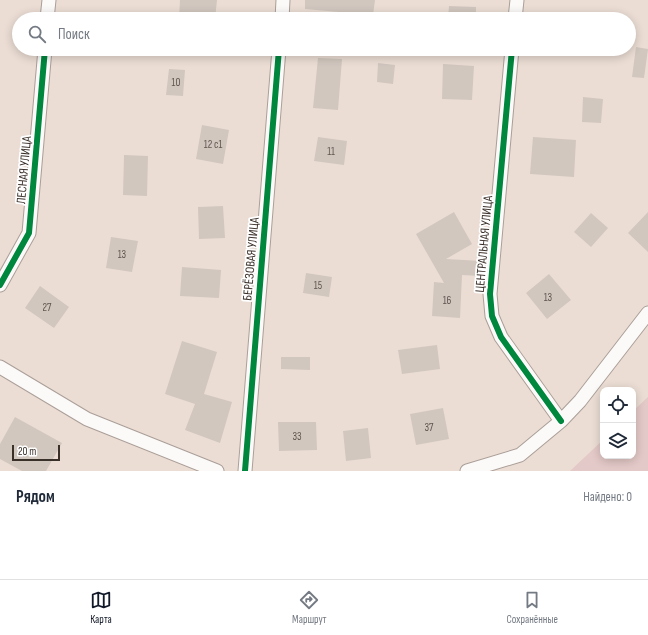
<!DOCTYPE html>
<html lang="ru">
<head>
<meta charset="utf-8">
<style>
  :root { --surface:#fff; --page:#f2f2f3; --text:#1f2937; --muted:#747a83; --line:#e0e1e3; --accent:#111827 }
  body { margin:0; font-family:"Sofia Sans Condensed",sans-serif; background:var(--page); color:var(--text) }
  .controls { position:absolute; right:12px; bottom:12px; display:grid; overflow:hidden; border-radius:8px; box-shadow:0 2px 10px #0003 }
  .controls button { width:36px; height:36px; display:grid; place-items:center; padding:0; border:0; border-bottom:1px solid var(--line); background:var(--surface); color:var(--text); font:20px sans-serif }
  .scale { position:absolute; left:12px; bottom:10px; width:48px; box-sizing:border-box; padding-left:4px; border:2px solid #3a302a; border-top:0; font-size:11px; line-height:14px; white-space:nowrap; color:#3a302a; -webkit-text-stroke:3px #fff; paint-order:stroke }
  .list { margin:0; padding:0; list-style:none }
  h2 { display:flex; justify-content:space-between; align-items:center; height:52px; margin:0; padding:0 16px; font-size:17px }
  h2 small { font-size:13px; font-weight:400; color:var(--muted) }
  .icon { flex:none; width:22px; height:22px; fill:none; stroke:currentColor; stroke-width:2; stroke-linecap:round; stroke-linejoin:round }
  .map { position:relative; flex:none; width:648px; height:471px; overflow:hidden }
  .search { position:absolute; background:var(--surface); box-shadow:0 2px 10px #0003; left:12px; right:12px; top:12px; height:44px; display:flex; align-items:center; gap:10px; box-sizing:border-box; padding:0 14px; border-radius:22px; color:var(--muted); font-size:15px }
  .sheet { height:108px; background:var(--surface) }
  nav { display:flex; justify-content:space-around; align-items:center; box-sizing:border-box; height:56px; border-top:1px solid var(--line); background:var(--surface); font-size:11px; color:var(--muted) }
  nav a { display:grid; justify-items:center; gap:2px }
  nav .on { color:var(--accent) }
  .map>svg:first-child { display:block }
  .green { fill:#e3c9c7 }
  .building { fill:#d1c7bf }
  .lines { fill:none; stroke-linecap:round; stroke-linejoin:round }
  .minor-casing { stroke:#aa9f98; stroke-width:15 }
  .minor { stroke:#fcfaf9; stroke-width:13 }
  .cycleway-casing { stroke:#fff; stroke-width:8 }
  .cycleway { stroke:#00873e; stroke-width:6 }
  .labels { text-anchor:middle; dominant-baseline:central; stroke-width:3.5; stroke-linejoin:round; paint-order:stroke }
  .number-label { font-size:11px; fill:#615751 }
  .street-label { font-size:13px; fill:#3a302a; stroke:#fff }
</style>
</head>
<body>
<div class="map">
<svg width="648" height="471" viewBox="0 0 648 471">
  <rect width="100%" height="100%" fill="#ebddd4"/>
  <path class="green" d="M 648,397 L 648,471 L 570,471 L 603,440 L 603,456 L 633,456 L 633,411 Z"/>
  <path class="building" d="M 180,0 L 217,0 L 215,19 L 179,19 Z
    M 305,0 L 375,0 L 373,15 L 305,9 Z
    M 449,6 L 476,7 L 476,19 L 448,19 Z
    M 636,47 L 648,49 L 644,78 L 632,77 Z
    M 318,58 L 342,59 L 338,110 L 313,108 Z
    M 378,63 L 395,65 L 393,84 L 377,82 Z
    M 443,64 L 474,66 L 472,100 L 442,99 Z
    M 169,69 L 185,70 L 183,96 L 166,95 Z
    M 583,97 L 603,99 L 601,123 L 582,122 Z
    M 202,125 L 229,130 L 223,164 L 196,159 Z
    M 318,137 L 347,141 L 344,165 L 314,161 Z
    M 533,137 L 576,140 L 574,177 L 530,174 Z
    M 124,155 L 148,156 L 147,196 L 123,195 Z
    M 223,206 L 225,238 L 199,239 L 198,207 Z
    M 454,212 L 472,244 L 446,259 L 481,261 L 480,276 L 462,275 L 460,318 L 432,316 L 434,282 L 444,283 L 416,234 Z
    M 648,212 L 648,252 L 628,233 Z
    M 591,213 L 608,228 L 591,247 L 574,232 Z
    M 111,237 L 138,241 L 132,272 L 106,268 Z
    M 182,267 L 221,270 L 219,298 L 180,296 Z
    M 306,273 L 332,277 L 329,297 L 303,293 Z
    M 549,274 L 571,300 L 547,319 L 526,293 Z
    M 40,286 L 69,307 L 54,328 L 25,308 Z
    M 182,341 L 217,352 L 204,394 L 232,402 L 220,443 L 185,430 L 195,404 L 165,394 Z
    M 437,345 L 440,369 L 402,374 L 398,350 Z
    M 281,357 L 310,357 L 310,370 L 281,369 Z
    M 443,408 L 449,439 L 416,445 L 410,414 Z
    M 15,417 L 62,443 L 46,471 L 22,471 L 0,459 L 0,444 Z
    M 278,422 L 316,422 L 317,450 L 279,451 Z
    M 368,428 L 371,458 L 346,461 L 343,431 Z"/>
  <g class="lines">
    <defs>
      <path id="minor" d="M 47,19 L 49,0
        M 282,19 L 283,0
        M 515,19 L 517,0
        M 512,49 L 490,294 L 492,316 L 501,337 L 561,421
        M 0,285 L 29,233 L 45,49
        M 0,367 L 87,419 L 217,471
        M 245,471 L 279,49
        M 467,471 L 520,455 L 561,421 L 580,401 L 648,313"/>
    </defs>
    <use href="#minor" class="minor-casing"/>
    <use href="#minor" class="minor"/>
    <defs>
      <path id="cycleway" d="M 512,49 L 490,294 L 492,316 L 501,337 L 561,421
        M 0,285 L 29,233 L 45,49
        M 245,471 L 279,49"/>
    </defs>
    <use href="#cycleway" class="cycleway-casing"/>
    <use href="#cycleway" class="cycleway"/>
  </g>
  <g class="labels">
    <g class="number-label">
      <text x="176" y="82">10</text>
      <text x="213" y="144">12 с1</text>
      <text x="331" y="151">11</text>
      <text x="122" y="254">13</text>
      <text x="318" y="285">15</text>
      <text x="548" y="297">13</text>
      <text x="447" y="300">16</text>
      <text x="47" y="307">27</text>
      <text x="429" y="427">37</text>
      <text x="297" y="436">33</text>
    </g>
    <g class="street-label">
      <text transform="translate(24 170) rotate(-85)">ЛЕСНАЯ УЛИЦА</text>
      <text transform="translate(484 244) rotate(-85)">ЦЕНТРАЛЬНАЯ УЛИЦА</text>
      <text transform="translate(251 259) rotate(-85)">БЕРЁЗОВАЯ УЛИЦА</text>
    </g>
  </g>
</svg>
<div class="controls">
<button><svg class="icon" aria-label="locate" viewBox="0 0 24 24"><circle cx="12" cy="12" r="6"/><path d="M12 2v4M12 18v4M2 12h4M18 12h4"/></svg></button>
<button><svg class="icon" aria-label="layers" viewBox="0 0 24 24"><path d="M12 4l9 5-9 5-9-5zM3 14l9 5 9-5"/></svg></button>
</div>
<div class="scale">20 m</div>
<div class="search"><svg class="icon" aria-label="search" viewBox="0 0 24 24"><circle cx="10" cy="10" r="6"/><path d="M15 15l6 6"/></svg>Поиск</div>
</div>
<section class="sheet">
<h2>Рядом<small>Найдено: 0</small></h2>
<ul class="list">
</ul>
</section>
<nav>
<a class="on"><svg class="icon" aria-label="map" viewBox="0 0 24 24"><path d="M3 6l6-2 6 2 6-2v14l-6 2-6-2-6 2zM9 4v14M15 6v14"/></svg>Карта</a>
<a><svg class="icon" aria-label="directions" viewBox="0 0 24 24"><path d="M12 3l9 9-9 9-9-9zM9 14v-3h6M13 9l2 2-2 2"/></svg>Маршрут</a>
<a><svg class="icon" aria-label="saved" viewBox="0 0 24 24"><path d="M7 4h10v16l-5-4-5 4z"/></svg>Сохранённые</a>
</nav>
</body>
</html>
